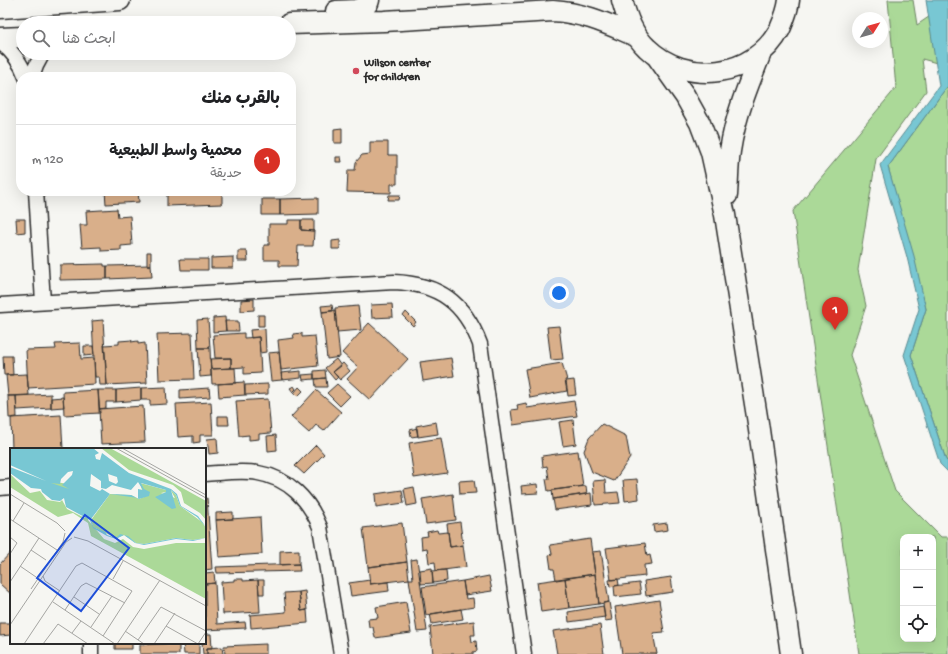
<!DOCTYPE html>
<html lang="ar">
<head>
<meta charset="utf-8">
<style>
  :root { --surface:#fff; --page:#f2f2f2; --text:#202124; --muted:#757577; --line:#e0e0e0; --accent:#d93025 }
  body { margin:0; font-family:"Gochi Hand","Playpen Sans Arabic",sans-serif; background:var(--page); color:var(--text); direction:rtl }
  .controls { position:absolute; right:12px; bottom:12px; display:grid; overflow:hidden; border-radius:8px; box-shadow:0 4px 16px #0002 }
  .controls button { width:36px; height:36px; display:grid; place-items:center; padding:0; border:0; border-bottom:1px solid var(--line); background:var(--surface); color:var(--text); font:20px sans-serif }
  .compass { position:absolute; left:852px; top:12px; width:36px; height:36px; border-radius:50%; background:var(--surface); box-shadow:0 4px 16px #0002; rotate:53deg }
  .you { position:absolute; left:559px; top:293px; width:14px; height:14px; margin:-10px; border:3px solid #fff; border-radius:50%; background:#1a73e8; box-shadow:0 0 0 6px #1a73e833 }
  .badge { display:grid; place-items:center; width:26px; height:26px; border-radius:50%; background:var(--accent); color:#fff; font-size:13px; font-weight:700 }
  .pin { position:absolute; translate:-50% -33px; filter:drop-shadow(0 1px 2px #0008) }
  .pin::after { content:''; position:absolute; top:21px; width:14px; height:12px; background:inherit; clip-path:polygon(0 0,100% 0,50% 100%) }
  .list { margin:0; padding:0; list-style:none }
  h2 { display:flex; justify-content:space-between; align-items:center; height:52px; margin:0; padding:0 16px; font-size:17px }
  h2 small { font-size:13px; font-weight:400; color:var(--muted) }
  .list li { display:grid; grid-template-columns:26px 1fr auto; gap:12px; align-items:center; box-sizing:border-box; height:72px; padding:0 16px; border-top:1px solid var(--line) }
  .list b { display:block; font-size:15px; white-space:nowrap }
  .list p { margin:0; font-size:13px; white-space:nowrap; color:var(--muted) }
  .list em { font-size:13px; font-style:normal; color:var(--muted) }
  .icon { flex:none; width:22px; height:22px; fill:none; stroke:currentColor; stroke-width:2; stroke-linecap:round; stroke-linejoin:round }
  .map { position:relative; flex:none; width:948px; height:654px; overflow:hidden; direction:ltr }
  .search { position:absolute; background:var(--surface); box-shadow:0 4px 16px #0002; left:16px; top:16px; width:280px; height:44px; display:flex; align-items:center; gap:10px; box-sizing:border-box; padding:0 14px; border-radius:22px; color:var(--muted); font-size:15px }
  .panel { position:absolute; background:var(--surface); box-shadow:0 4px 16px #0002; left:16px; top:72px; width:280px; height:124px; border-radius:16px; direction:rtl }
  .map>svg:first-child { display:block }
  .green { fill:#abd998; stroke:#6b8262; fill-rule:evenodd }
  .water { fill:#78c7d3; stroke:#598990 }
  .building { fill:#d9af8a; stroke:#2b2b2b }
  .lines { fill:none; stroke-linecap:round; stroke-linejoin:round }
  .street-casing { stroke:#2b2b2b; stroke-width:17 }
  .secondary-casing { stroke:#2b2b2b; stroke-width:23 }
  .street { stroke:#f6f6f2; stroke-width:14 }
  .secondary { stroke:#f6f6f2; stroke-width:20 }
  .poi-dot { fill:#d1495b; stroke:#f6f6f2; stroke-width:1.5 }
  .labels { text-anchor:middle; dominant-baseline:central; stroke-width:3.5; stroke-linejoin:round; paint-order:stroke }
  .poi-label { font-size:12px; font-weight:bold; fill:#2b2b2b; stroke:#f6f6f2; text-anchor:start }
  .inset-road { fill:none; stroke:#a5a5a2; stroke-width:1 }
  .view { fill:#1d4ed8; fill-opacity:0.15; stroke:#1d4ed8; stroke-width:2 }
  .inset-edge { fill:none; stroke:#2b2b2b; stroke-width:2 }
</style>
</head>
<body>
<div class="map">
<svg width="948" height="654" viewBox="0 0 948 654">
  <rect width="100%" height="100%" fill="#f6f6f2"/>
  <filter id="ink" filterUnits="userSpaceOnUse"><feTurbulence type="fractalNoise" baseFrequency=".025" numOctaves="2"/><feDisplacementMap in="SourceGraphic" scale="8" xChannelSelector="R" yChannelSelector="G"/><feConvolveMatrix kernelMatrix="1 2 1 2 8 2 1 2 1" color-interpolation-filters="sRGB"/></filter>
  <g filter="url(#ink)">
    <path class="green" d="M 888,0 L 913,0 L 917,25 L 936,12 L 948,66 L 922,59 L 926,91 L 876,159 L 858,270 L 866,306 L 850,355 L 895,491 L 941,537 L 948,537 L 948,654 L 859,654 L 793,211 L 896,88 ZM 903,537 L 933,537 L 933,639 L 903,639 Z
      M 946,88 L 948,88 L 948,462 L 946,460 L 911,355 L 926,309 L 888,167 Z"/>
    <path class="water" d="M 926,0 L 948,0 L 948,88 L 946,88 L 888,167 L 914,256 L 926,309 L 911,355 L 946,460 L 948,462 L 948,472 L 940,464 L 904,355 L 919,309 L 907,257 L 880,165 L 939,86 Z"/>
    <path class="building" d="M 342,128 L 342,143 L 334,143 L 334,129 Z
      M 370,142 L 388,142 L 388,155 L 397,155 L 397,184 L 391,184 L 391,193 L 347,192 L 348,170 L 355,170 L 356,162 L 362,155 L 370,154 Z
      M 336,157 L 341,157 L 342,162 L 336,162 Z
      M 105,191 L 138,191 L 139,202 L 106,204 Z
      M 167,191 L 222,191 L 222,204 L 167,206 Z
      M 389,195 L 400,195 L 399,200 L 388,200 Z
      M 318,198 L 318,214 L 280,215 L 280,199 Z
      M 262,199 L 280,199 L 280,215 L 262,215 Z
      M 117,209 L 118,217 L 130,216 L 132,245 L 121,246 L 121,250 L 101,251 L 101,247 L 82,248 L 80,225 L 87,225 L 86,211 Z
      M 16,219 L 25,219 L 25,232 L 17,233 Z
      M 288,220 L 301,220 L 301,230 L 314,231 L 313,246 L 298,246 L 297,266 L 279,266 L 279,260 L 264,260 L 264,245 L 269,245 L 269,224 L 288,224 Z
      M 301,220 L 314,220 L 314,231 L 301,230 Z
      M 340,240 L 340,249 L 332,249 L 332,241 Z
      M 238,251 L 247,251 L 248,261 L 238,261 Z
      M 147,252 L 151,252 L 151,265 L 147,265 Z
      M 233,257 L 233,268 L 211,268 L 211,258 Z
      M 180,259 L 208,259 L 208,270 L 181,270 Z
      M 104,264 L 104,266 L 107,266 L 107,279 L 60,280 L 60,265 Z
      M 151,265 L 152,277 L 107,279 L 107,266 Z
      M 254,299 L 254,310 L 241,311 L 241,300 Z
      M 392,304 L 393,317 L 372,318 L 371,305 Z
      M 332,305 L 333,311 L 322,312 L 321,306 Z
      M 358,306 L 361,330 L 337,332 L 335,308 Z
      M 335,310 L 340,357 L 327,359 L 322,312 Z
      M 406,312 L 416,322 L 413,326 L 403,316 Z
      M 258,315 L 264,315 L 264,326 L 258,326 Z
      M 225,317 L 226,331 L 213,332 L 213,318 Z
      M 208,319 L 210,348 L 198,348 L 197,320 Z
      M 103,320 L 107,385 L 100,385 L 99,377 L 95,377 L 92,321 Z
      M 225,321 L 238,321 L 239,331 L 226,331 Z
      M 369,323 L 408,359 L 370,400 L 347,379 L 358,367 L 342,353 Z
      M 559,326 L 563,359 L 551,360 L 547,327 Z
      M 265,329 L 266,352 L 260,353 L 259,337 L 251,338 L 250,330 Z
      M 192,333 L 194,379 L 159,380 L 157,334 Z
      M 244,333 L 244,338 L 259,337 L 261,373 L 244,374 L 244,367 L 231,368 L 231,358 L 215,358 L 213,335 Z
      M 302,333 L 302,337 L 315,336 L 318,366 L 281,370 L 278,340 L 294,338 L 293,334 Z
      M 132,340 L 131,342 L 138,341 L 138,344 L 145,343 L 147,383 L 107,385 L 104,345 L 119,344 L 119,341 Z
      M 80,343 L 81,359 L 94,358 L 95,384 L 28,388 L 26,350 L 56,349 L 55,344 Z
      M 84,346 L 93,346 L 94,355 L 84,356 Z
      M 198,348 L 210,348 L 211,376 L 200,377 Z
      M 279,352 L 282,380 L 271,381 L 268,353 Z
      M 3,356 L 12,356 L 13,375 L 4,375 Z
      M 231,358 L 231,368 L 211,369 L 210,359 Z
      M 451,358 L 454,376 L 423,381 L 420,362 Z
      M 336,359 L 341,366 L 333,372 L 338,377 L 335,380 L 325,368 Z
      M 343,363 L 350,371 L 340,380 L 333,372 Z
      M 562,363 L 567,380 L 565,380 L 567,391 L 530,398 L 525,369 Z
      M 235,368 L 236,383 L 212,384 L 211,369 Z
      M 325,370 L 326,378 L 314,379 L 314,371 Z
      M 301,371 L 301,378 L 282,380 L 281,373 Z
      M 27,374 L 29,395 L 8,396 L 6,375 Z
      M 314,374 L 314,379 L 303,380 L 302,375 Z
      M 326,378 L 327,387 L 316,387 L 315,379 Z
      M 574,380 L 576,395 L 568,396 L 566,381 Z
      M 244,382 L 245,395 L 219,397 L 218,384 Z
      M 268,384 L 268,394 L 245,395 L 245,385 Z
      M 337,384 L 350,396 L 340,406 L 327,393 Z
      M 294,386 L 296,389 L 293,392 L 290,388 Z
      M 166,387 L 167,404 L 150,405 L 150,400 L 141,400 L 141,388 Z
      M 299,387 L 303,391 L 298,396 L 294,393 Z
      M 141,388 L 141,400 L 116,402 L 116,390 Z
      M 209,388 L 210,397 L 180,399 L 180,390 Z
      M 98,390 L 100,413 L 64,415 L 63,392 Z
      M 98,390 L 116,390 L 116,402 L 106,402 L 106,408 L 99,409 Z
      M 316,390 L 341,412 L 324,431 L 316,425 L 309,433 L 291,417 Z
      M 51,394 L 51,408 L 17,410 L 16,396 Z
      M 8,396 L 16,396 L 17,417 L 9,418 Z
      M 63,397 L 64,407 L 51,408 L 51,398 Z
      M 268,399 L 271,433 L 259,434 L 259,439 L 249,440 L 249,435 L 239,436 L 236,401 Z
      M 574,401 L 577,416 L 513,425 L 511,410 L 518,409 L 517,405 L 526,403 L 527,408 Z
      M 211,402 L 213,435 L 200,435 L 200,442 L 193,443 L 193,436 L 178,437 L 176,404 Z
      M 143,406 L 145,442 L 101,444 L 99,409 Z
      M 61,415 L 63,449 L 12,449 L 11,418 Z
      M 218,416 L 228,416 L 229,425 L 218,425 Z
      M 573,420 L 576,444 L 563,446 L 559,422 Z
      M 436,422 L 438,434 L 418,437 L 416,426 Z
      M 602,424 L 626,436 L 630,458 L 614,481 L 592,472 L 584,451 L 589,438 Z
      M 417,428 L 418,436 L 411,437 L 410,430 Z
      M 276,435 L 277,450 L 268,451 L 267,436 Z
      M 217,438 L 218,453 L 209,454 L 207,439 Z
      M 441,438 L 447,473 L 414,478 L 409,443 Z
      M 316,445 L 324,454 L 304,474 L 295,466 Z
      M 578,451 L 583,486 L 548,491 L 546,479 L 549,479 L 547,466 L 543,467 L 542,456 Z
      M 637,479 L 639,499 L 625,501 L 623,480 Z
      M 474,480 L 476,493 L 460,494 L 459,481 Z
      M 605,480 L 606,493 L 618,492 L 620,503 L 595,505 L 593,481 Z
      M 537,484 L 538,493 L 522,494 L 521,486 Z
      M 586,486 L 587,494 L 553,499 L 552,490 Z
      M 414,487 L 417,504 L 407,506 L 404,489 Z
      M 402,490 L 404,503 L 376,507 L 375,494 Z
      M 591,493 L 592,505 L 555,510 L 553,499 Z
      M 453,494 L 456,520 L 426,524 L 422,499 Z
      M 207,498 L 212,569 L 205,570 L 205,499 Z
      M 233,512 L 233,519 L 216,520 L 216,513 Z
      M 260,517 L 262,554 L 219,557 L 216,520 Z
      M 460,522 L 463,545 L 450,547 L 447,524 Z
      M 402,523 L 407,562 L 368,567 L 363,528 Z
      M 667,523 L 668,530 L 654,532 L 653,525 Z
      M 437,530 L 438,533 L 448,532 L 450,547 L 463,545 L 466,567 L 436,571 L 435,562 L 429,563 L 427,548 L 422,549 L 421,537 L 428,536 L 427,532 Z
      M 590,539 L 595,574 L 556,580 L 554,569 L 551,569 L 549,555 L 552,554 L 550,545 Z
      M 645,543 L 647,556 L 650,555 L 652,564 L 644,565 L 645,576 L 611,580 L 606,548 Z
      M 299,550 L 299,564 L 280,565 L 280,551 Z
      M 601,551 L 609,602 L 599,604 L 592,552 Z
      M 11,552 L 11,594 L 0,584 L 0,564 Z
      M 417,559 L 427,631 L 417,632 L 409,579 L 413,579 L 411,560 Z
      M 407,562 L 409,579 L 370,584 L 368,567 Z
      M 299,564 L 300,571 L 217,573 L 216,567 Z
      M 432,568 L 433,583 L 421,584 L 420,570 Z
      M 446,570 L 447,581 L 433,583 L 432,571 Z
      M 214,572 L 215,583 L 205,584 L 205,573 Z
      M 595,574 L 599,604 L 569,608 L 565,578 Z
      M 489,576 L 492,591 L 465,595 L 463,581 Z
      M 671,577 L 673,592 L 646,596 L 644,581 Z
      M 565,578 L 569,608 L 541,612 L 537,582 Z
      M 234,579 L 243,579 L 243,581 L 258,580 L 260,612 L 223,614 L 221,582 L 234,581 Z
      M 618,579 L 619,585 L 610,587 L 609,580 Z
      M 258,580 L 264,580 L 264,594 L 259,594 Z
      M 370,580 L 370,584 L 388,582 L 389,591 L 351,596 L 349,583 Z
      M 463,581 L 466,599 L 473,598 L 474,607 L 426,615 L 422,587 Z
      M 215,583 L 217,624 L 245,622 L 246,628 L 205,630 L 205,584 Z
      M 639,583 L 641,594 L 615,597 L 614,586 Z
      M 305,591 L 307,610 L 301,611 L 299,592 Z
      M 299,592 L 301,611 L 307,610 L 308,623 L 251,628 L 250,615 L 286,612 L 284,593 Z
      M 659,600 L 664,632 L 653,633 L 657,654 L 622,654 L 615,607 Z
      M 406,602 L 411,633 L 375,638 L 373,627 L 369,627 L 368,619 L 378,618 L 376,607 Z
      M 609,602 L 612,620 L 605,621 L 603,603 Z
      M 603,606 L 605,617 L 569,622 L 568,612 Z
      M 461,609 L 463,619 L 432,624 L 430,614 Z
      M 474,621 L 475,635 L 471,635 L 472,642 L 476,641 L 477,651 L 473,652 L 473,654 L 433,654 L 430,627 Z
      M 0,623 L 11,623 L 11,635 L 0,636 Z
      M 600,625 L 604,654 L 557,654 L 553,631 Z
      M 205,634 L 211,634 L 212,648 L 207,648 L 207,654 L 203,654 L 202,643 L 205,643 Z
      M 115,643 L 132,643 L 132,649 L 115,649 Z
      M 179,643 L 179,654 L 140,654 L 140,645 Z
      M 183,643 L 199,643 L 199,654 L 184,654 Z
      M 266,644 L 266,654 L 225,654 L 224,646 Z
      M 222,647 L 223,654 L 207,654 L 207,648 Z"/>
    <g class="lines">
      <defs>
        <path id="street" d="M 0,42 C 13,52 21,62 26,77
          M 32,77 L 36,66 L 43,53
          M 36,191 L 43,302
          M 0,305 L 394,282 C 439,284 464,302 480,344 L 524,654
          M 205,474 C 222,473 241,470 258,473 C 288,478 309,499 320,527 L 341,654
          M 0,488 L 11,487
          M 91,643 L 91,654"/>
        <path id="secondary" d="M 622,0 C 627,18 633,35 647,48 C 686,86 754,78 780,29 C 784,20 788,10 789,0
          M 0,8 L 120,0
          M 336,11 L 357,10 L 363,8 L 368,3 L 369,0
          M 289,24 L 384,21 L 553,11 C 585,13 607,24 636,36
          M 0,38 L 23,37
          M 658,58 L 685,96 L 700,123 L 711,152 L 725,215 L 758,423 L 791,654
          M 727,195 C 728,180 728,166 730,151 C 735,117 748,85 761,53"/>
      </defs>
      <use href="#street" class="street-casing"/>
      <use href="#secondary" class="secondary-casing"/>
      <use href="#street" class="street"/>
      <use href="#secondary" class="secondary"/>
    </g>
  </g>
  <circle class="poi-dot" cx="356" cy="71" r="4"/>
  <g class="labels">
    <g class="poi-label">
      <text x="364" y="64">Wilson center<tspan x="364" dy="14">for children</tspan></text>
    </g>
  </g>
  <g transform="translate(10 448)">
    <rect width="196" height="196" fill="#f6f6f2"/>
    <path d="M 91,0 L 100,0 L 196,53 L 196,72 L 190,65 L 174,55 L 171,44 L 163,37 L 119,22 ZM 0,26 L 20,45 L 30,43 L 37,52 L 50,54 L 52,52 L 57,61 L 75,70 L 77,60 L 60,46 L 40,35 L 41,33 L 63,37 L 87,44 L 78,72 L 94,91 L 105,95 L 113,91 L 123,99 L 134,101 L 166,95 L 196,95 L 196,151 L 81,88 L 78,75 L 63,65 L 48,69 L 0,39 ZM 130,35 L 156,42 L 156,44 L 151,45 L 165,50 L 160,41 L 166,47 L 170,58 L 192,74 L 196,80 L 195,90 L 183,92 L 166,90 L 134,96 L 126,95 L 114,87 L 106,90 L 83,79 L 81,72 L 100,46 L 121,47 L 129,51 L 134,49 Z" fill="#abd998"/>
    <path d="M 0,0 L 83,0 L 89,5 L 85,7 L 86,11 L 90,12 L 92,5 L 119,25 L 161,41 L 167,46 L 171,58 L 188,68 L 196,79 L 187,69 L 170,58 L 166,47 L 161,42 L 166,60 L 162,61 L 145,49 L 156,44 L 156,42 L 131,35 L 134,41 L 140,44 L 139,48 L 129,51 L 121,47 L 100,46 L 81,71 L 83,79 L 95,84 L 97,87 L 106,90 L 110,86 L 118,88 L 126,95 L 134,96 L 166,90 L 183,92 L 196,90 L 183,93 L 166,91 L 134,97 L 125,95 L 114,87 L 106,91 L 97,88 L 83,80 L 80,72 L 56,59 L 54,50 L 50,53 L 42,52 L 32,44 L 31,41 L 21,40 L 0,25 L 0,19 L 36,33 L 0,17 ZM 63,23 L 62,27 L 52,37 L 59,41 L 41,35 L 50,36 L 51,31 L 58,24 ZM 81,26 L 91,33 L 91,40 L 96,41 L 102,37 L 121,42 L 128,34 L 133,42 L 128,41 L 128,50 L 100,46 L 92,41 L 90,43 L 80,38 ZM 98,26 L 107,29 L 108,34 L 106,36 L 99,33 Z" fill="#78c7d3" fill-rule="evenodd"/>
    <path class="inset-road" d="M 106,0 L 196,50M 112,0 L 196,47M 0,46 L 47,75 L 55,83M 0,71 L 47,102M 3,73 L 14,55M 0,89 L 7,95 L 0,106M 64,89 L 78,93 L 196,158M 21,102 L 36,112M 10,118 L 26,129M 33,128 L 35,133 L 50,143M 103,131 L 113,113M 0,134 L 29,90M 21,141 L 53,94 L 55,85M 64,149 L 89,166M 43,154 L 105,196M 55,162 L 71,138 L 76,135 L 115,155M 0,177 L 56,94 L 62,90M 156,178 L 188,196M 81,179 L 102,148M 115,183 L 134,196M 62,185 L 71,173M 128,192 L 151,159 L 196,183M 14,196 L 66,118 L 72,115 L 122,143 L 93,188M 33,196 L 48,176 L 78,196M 107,196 L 150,132M 144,196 L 165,165M 188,196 L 196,184"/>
    <path class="view" d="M 75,67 L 119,100 L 71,163 L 27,130 Z"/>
    <rect width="196" height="196" class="inset-edge"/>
  </g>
</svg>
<div class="controls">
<button>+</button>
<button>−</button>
<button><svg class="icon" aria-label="locate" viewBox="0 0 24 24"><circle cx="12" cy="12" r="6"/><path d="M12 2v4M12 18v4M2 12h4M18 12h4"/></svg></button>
</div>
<svg class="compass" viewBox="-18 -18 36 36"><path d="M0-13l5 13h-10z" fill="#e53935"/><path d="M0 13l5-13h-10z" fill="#757577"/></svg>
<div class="you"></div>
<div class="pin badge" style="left:835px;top:330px">1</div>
<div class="search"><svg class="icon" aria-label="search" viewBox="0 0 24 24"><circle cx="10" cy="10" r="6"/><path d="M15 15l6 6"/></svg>ابحث هنا</div>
<section class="panel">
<h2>بالقرب منك<small></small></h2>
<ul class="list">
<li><span class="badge">1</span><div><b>محمية واسط الطبيعية</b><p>حديقة</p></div><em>120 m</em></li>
</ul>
</section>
</div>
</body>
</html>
